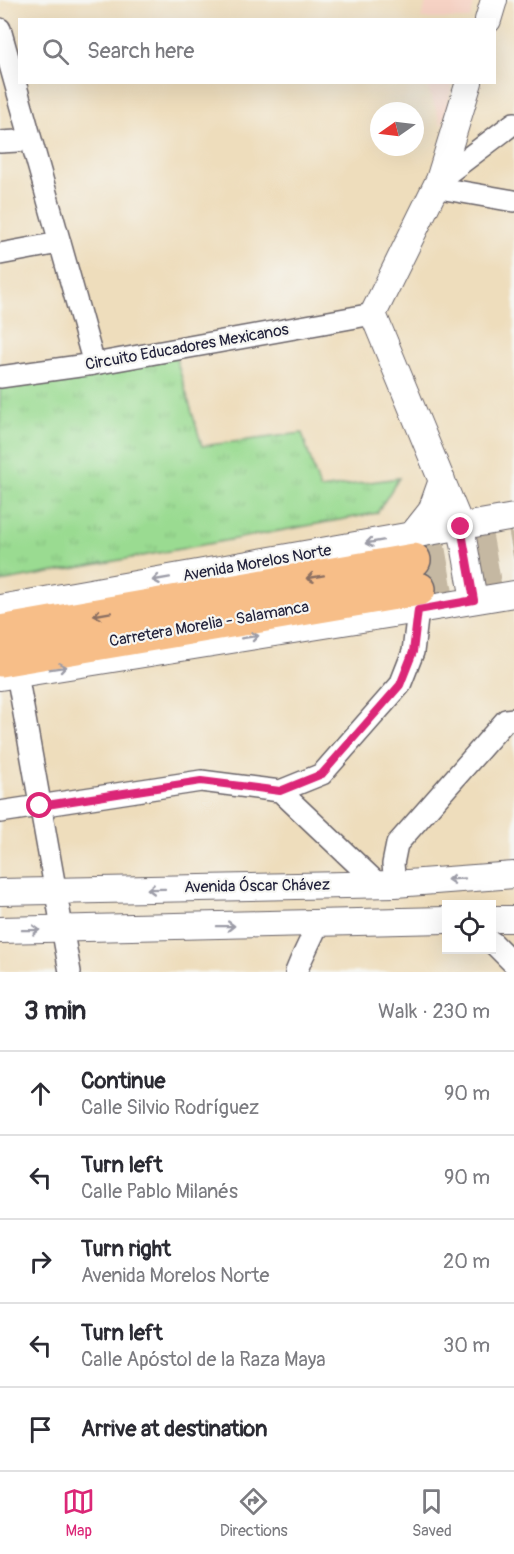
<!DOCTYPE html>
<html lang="en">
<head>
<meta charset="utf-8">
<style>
  :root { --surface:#fff; --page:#f2f2f3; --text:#2b2b33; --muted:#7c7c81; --line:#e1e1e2; --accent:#db2777 }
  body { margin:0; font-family:Pangolin,sans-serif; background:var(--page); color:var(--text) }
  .controls { position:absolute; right:18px; bottom:18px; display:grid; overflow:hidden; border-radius:0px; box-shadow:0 6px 24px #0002 }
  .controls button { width:54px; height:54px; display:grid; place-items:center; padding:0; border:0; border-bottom:2px solid var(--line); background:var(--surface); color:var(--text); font:30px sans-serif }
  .compass { position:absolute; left:370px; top:102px; width:54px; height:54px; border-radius:50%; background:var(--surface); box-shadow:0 6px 24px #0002; rotate:256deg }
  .stop { position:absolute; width:18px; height:18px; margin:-14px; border:4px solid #db2777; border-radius:50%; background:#fff }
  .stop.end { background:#db2777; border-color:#fff; box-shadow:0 2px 6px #0008 }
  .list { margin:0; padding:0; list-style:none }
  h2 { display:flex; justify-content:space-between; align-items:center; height:78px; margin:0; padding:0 24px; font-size:26px }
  h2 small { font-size:20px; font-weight:400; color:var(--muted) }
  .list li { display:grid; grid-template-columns:39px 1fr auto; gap:18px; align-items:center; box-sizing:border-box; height:84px; padding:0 24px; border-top:2px solid var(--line) }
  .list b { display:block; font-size:22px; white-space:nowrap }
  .list p { margin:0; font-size:20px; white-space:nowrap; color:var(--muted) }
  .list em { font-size:20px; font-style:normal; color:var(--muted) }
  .icon { flex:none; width:33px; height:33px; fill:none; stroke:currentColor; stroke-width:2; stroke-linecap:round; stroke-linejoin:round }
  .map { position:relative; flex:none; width:514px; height:972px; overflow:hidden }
  .search { position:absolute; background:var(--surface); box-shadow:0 6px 24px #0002; left:18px; right:18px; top:18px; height:66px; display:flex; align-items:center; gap:15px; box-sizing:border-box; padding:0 21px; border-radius:0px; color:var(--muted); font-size:22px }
  .sheet { height:498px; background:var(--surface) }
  nav { display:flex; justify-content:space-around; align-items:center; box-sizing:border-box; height:84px; border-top:2px solid var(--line); background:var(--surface); font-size:16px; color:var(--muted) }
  nav a { display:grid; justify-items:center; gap:3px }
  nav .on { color:var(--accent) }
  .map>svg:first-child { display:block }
  .built { fill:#f6d2c4 }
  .park { fill:url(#park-tufts); stroke:#5e7e66; stroke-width:1.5 }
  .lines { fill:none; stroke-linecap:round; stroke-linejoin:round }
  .trunk-tunnel { stroke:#c5b8a2; stroke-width:33; stroke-dasharray:33 16; stroke-linecap:butt }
  .minor-casing { stroke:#696368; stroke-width:24 }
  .tertiary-casing { stroke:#696368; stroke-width:28 }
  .trunk-casing { stroke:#696368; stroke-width:36 }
  .minor { stroke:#fff; stroke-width:21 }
  .tertiary { stroke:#fff; stroke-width:26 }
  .trunk { stroke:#f7be88; stroke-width:33 }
  .oneway { stroke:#9c9ca7 }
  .oneway2 { stroke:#8c7062 }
  .route { stroke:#db2777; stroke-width:8 }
  .labels { text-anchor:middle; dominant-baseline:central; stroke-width:4.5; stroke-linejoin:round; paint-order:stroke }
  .street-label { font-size:16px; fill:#22223b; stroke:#f6f6f2 }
</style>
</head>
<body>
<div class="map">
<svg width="514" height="972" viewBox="0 0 514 972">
  <defs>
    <pattern id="park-tufts" width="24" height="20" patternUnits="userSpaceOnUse" patternTransform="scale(1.5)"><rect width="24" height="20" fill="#9adb91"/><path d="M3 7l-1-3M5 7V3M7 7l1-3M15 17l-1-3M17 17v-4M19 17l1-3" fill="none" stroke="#84bc7e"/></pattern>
  </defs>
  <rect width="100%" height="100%" fill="#f6f6f2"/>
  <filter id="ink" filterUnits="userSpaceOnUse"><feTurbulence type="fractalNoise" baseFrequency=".0167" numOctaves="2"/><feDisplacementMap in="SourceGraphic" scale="12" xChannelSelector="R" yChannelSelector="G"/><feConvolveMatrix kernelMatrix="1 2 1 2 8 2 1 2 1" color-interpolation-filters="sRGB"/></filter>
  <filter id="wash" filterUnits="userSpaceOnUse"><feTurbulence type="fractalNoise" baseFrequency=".008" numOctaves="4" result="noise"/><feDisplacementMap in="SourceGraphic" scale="24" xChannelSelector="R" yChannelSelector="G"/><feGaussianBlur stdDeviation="1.35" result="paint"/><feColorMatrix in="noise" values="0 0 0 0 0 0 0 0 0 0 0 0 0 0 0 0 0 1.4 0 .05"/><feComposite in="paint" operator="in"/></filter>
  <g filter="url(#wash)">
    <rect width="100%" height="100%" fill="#eeddbc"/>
    <path class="built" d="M 427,0 L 475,0 L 470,19 L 421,19 Z
      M 426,83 L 453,83 L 442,126 Z"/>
    <path class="park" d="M 175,355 L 202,446 L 302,433 L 320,489 L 399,478 L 377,513 L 0,582 L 0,388 Z"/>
  </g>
  <g filter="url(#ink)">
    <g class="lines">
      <path class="trunk-tunnel" d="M 414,560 L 514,542
        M 419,589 L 514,573"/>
      <defs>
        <path id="minor" d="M 0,29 L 94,364
          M 0,142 L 18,141 L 30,137
          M 439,180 L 514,123
          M 435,189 L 445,189 L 514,201
          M 0,254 L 48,245 L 60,242
          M 0,377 L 94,364 L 373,314
          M 17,674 L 70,972
          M 280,791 L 378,884
          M 0,812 L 201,781 L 280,791 L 322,774 L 400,685 L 413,652 L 418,610
          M 395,884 L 393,864 L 397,844 L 506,720 L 514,719
          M 492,942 L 514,964
          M 296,972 L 301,960 L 318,924"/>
        <path id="tertiary" d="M 488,20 L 494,0
          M 469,82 L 439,180 L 373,314 L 461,527 L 474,600
          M 412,535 L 431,511 L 442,480
          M 0,608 L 514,517
          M 0,677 L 418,610 L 514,594
          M 0,892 L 395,884 L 514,875
          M 492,919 L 514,919
          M 0,930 L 446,920"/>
        <path id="trunk" d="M 0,632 L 414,560
          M 0,660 L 419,589"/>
      </defs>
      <use href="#minor" class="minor-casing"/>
      <use href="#tertiary" class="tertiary-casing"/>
      <use href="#trunk" class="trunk-casing"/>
      <use href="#minor" class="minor"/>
      <use href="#tertiary" class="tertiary"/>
      <use href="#trunk" class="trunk"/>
    </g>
    <defs><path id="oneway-shaft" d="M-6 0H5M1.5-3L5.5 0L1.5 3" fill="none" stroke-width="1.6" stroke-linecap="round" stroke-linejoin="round" transform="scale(1.5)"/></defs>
    <g class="oneway">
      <use href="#oneway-shaft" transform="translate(374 542) rotate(170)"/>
      <use href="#oneway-shaft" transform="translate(161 579) rotate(170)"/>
      <use href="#oneway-shaft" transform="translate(250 637) rotate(-9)"/>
      <use href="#oneway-shaft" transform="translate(58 668) rotate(-9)"/>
      <use href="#oneway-shaft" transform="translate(456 879) rotate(176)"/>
      <use href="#oneway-shaft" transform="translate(156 889) rotate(179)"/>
      <use href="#oneway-shaft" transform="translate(226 926) rotate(-1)"/>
      <use href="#oneway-shaft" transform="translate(31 930) rotate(-1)"/>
    </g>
    <g class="oneway2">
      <use href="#oneway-shaft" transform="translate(315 577) rotate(170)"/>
      <use href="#oneway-shaft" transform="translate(102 614) rotate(170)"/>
    </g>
  </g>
  <g class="lines" filter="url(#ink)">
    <path class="route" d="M 40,806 L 201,781 L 280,791 L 322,774 L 400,685 L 413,652 L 418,610 L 474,600 L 461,527"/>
  </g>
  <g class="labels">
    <g class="street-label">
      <text transform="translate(187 347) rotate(-10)">Circuito Educadores Mexicanos</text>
      <text transform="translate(257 563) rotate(-10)">Avenida Morelos Norte</text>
      <text transform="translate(209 624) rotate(-10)">Carretera Morelia - Salamanca</text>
      <text transform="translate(257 886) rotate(-1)">Avenida Óscar Chávez</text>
    </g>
  </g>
</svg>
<div class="controls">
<button><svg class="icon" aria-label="locate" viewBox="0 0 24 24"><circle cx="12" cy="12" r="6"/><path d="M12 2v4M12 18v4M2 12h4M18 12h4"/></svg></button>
</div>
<svg class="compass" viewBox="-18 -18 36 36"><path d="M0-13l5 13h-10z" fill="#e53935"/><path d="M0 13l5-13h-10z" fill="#7c7c81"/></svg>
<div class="stop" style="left:40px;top:806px"></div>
<div class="stop end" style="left:461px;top:527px"></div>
<div class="search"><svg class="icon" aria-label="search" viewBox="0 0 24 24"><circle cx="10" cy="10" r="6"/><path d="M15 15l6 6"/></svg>Search here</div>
</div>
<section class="sheet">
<h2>3 min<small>Walk · 230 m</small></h2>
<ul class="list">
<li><svg class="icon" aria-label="ahead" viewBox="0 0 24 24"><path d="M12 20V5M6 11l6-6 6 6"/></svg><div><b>Continue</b><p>Calle Silvio Rodríguez</p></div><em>90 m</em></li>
<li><svg class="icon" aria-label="left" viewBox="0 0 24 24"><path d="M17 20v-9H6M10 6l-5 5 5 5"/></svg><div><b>Turn left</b><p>Calle Pablo Milanés</p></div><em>90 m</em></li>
<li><svg class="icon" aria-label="right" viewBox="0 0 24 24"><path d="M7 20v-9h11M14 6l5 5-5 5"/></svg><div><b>Turn right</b><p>Avenida Morelos Norte</p></div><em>20 m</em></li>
<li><svg class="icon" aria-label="left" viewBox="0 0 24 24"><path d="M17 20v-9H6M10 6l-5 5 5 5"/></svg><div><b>Turn left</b><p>Calle Apóstol de la Raza Maya</p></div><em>30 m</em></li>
<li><svg class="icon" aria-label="arrive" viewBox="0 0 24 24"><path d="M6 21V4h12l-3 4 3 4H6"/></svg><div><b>Arrive at destination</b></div></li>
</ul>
</section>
<nav>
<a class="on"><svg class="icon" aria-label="map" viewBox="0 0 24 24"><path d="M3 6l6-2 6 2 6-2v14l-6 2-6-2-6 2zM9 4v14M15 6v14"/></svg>Map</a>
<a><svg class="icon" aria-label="directions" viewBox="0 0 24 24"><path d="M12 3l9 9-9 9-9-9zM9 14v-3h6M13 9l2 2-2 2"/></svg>Directions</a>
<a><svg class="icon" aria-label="saved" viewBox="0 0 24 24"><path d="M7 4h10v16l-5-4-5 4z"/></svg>Saved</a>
</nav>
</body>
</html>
